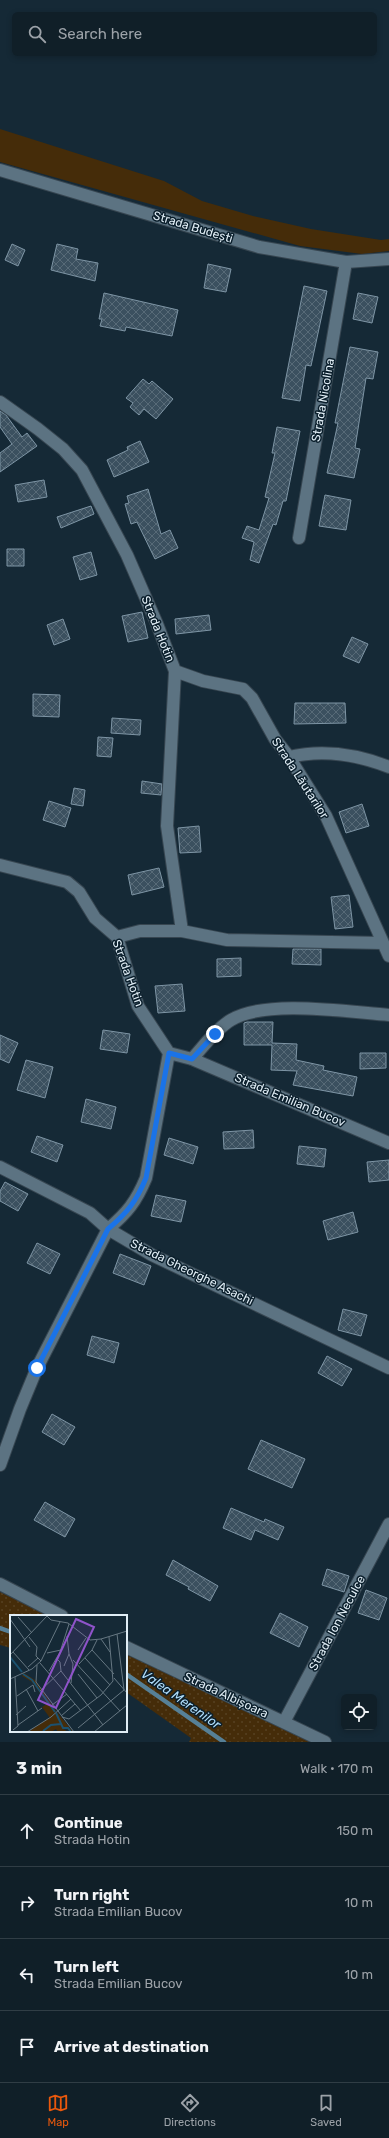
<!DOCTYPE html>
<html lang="en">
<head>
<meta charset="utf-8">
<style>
  :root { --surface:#101f28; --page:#1e2c34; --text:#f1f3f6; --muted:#9ca2a8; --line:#303d45; --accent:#ea580c }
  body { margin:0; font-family:Rubik,sans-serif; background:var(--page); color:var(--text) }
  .controls { position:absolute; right:12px; bottom:12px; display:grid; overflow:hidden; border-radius:6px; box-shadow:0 2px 6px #0003 }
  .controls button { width:36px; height:36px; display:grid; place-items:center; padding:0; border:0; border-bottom:1px solid var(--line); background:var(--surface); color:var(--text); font:20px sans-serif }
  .stop { position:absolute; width:12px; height:12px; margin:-9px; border:3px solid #1a73e8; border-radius:50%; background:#fff }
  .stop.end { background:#1a73e8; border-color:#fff; box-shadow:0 1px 4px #0008 }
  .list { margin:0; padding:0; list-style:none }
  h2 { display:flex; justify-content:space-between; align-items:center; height:52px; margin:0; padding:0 16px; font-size:17px }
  h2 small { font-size:13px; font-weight:400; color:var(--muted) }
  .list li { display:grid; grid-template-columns:26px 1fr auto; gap:12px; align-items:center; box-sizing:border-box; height:72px; padding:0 16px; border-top:1px solid var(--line) }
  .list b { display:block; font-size:15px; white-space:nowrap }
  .list p { margin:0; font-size:13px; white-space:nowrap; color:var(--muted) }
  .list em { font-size:13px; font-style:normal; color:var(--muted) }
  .icon { flex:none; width:22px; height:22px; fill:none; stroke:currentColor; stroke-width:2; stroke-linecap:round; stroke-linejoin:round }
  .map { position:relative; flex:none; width:389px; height:1742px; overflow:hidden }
  .search { position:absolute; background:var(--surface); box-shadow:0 2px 6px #0003; left:12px; right:12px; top:12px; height:44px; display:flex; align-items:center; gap:10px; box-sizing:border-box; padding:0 14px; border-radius:6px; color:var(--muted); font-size:15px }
  .sheet { height:340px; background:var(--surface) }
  nav { display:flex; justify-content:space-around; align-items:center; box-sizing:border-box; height:56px; border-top:1px solid var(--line); background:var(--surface); font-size:11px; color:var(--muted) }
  nav a { display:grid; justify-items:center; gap:2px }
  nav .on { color:var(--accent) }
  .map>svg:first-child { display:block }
  .grass { fill:#452c09 }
  .park { fill:url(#park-dots) }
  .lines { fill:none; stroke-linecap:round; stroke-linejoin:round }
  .stream { stroke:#568097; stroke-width:4.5 }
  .building { fill:url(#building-cross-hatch); stroke:#7e95a5 }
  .minor-casing { stroke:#374651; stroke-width:14 }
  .minor { stroke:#5c7382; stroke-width:12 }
  .route { stroke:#1a73e8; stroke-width:5 }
  .labels { text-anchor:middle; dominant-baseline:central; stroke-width:3; stroke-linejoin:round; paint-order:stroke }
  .street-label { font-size:12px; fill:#e0edf5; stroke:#0b1f2c }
  .water-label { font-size:13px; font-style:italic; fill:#b1defb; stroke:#0b1f2c }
  .inset-river { fill:none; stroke:#1b516f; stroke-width:2 }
  .inset-road { fill:none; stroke:#667782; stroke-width:1 }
  .view { fill:#8f53ca; fill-opacity:0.15; stroke:#8f53ca; stroke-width:2 }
  .inset-edge { fill:none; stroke:#e0edf5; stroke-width:2 }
</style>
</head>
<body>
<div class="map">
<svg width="389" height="1742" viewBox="0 0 389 1742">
  <defs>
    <pattern id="park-dots" width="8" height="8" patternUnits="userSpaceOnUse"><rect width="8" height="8" fill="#452c09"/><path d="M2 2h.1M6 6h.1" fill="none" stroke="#574121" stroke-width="1.8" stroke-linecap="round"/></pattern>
    <pattern id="building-cross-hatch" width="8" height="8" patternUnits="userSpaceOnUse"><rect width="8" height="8" fill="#3b505f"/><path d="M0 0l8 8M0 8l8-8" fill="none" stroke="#576a77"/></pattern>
  </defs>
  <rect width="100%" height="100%" fill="#152936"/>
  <path class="grass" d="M 0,129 L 164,181 L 202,201 L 253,216 L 311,229 L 381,240 L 389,239 L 389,251 L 362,254 L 300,246 L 0,162 Z"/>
  <path class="park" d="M 0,1592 L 51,1616 L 11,1616 L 11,1648 L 0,1645 Z
    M 126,1652 L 312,1742 L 189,1742 L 191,1738 L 126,1692 Z"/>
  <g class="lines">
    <path class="stream" d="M 0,1628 L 11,1632
      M 126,1674 L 224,1742"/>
  </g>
  <path class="building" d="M 12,244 L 25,250 L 18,266 L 5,260 Z
    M 57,244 L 78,249 L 76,259 L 98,263 L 95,281 L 51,270 Z
    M 208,264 L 231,269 L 226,292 L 204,288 Z
    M 304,286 L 327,291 L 311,366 L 306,365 L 300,401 L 282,398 Z
    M 104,293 L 178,310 L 172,336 L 126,327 L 125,331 L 100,326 L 102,319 L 99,319 Z
    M 358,293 L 378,297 L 372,323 L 353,319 Z
    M 350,347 L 378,352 L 373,379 L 366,378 L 355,448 L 360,449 L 354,478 L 327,473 L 338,423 L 335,423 Z
    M 143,379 L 149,384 L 152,381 L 173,399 L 156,419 L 144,409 L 139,415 L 130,407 L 133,403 L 126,398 Z
    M 0,411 L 6,415 L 22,437 L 27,433 L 37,446 L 0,472 L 0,453 L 12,444 L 0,427 Z
    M 277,427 L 300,431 L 286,501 L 283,501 L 276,525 L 273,524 L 259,563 L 250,560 L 254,542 L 242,538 L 247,526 L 259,530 L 269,498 L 265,497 L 275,453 L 272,453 Z
    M 140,441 L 149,462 L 114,477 L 107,460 L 128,450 L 127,447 Z
    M 44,480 L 47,497 L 18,502 L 15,485 Z
    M 148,489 L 161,534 L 170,530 L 178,548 L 155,559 L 137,522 L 131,524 L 125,504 L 129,503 L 127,496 Z
    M 325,495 L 351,500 L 346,530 L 319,526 Z
    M 91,506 L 94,514 L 61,528 L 57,517 Z
    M 7,549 L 24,549 L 24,566 L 7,566 Z
    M 91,552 L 97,575 L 80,580 L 73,557 Z
    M 142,612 L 148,638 L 128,642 L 122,616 Z
    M 209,615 L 211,630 L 176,634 L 175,619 Z
    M 63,619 L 70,639 L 54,645 L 47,625 Z
    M 352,637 L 368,644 L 359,663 L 343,656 Z
    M 33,694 L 60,695 L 59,717 L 33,716 Z
    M 295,703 L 345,703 L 346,723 L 294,724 Z
    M 112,718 L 141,720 L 140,735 L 111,733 Z
    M 98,737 L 113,738 L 111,757 L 97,756 Z
    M 142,781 L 162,784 L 161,795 L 141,793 Z
    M 74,788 L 85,790 L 83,806 L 71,804 Z
    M 49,801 L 71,808 L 65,827 L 43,820 Z
    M 362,804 L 369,826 L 346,833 L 339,812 Z
    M 199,826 L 201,852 L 180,853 L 178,828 Z
    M 159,868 L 164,887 L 132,895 L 128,875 Z
    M 349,895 L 353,927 L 335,929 L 331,897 Z
    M 293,949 L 321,949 L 321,965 L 292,964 Z
    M 241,958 L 241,976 L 217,977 L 217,959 Z
    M 182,984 L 185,1011 L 158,1013 L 155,986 Z
    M 247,1022 L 273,1022 L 272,1043 L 297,1044 L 296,1060 L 324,1066 L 323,1070 L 357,1077 L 353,1096 L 293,1085 L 297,1071 L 271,1070 L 272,1045 L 244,1045 L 244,1023 Z
    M 103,1030 L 130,1034 L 127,1053 L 100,1049 Z
    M 0,1035 L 18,1043 L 9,1063 L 0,1059 Z
    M 360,1053 L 386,1053 L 386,1068 L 360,1069 Z
    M 26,1060 L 53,1067 L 45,1098 L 17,1090 Z
    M 86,1099 L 116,1107 L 111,1129 L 81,1122 Z
    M 253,1130 L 254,1148 L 224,1149 L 223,1132 Z
    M 37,1136 L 63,1145 L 57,1162 L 31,1152 Z
    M 169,1138 L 198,1147 L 193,1164 L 164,1155 Z
    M 299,1146 L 326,1149 L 324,1167 L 297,1164 Z
    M 389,1160 L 389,1180 L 369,1182 L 367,1162 Z
    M 5,1182 L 28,1194 L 18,1211 L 0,1201 L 0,1191 Z
    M 156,1195 L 186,1201 L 181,1222 L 151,1216 Z
    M 353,1212 L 358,1232 L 328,1240 L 323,1221 Z
    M 37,1243 L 60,1254 L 50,1274 L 27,1263 Z
    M 120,1254 L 151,1266 L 144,1285 L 113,1273 Z
    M 343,1309 L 367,1315 L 361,1336 L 338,1330 Z
    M 92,1336 L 119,1343 L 114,1363 L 87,1355 Z
    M 327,1356 L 352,1369 L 342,1386 L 318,1373 Z
    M 52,1414 L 75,1427 L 64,1445 L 42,1432 Z
    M 261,1440 L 305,1459 L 292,1488 L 248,1469 Z
    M 45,1502 L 75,1519 L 65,1537 L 34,1520 Z
    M 231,1508 L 264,1522 L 265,1519 L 284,1527 L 278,1540 L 255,1530 L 251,1540 L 223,1528 Z
    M 173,1560 L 218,1586 L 210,1601 L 188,1589 L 189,1587 L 166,1575 Z
    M 327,1569 L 349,1576 L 344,1592 L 322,1585 Z
    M 366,1590 L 387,1598 L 379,1620 L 358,1613 Z
    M 280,1613 L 308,1627 L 299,1647 L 270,1633 Z"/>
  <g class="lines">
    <defs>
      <path id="minor" d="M 0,170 L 259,247 L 346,262 L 389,259
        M 0,402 L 38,429 L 63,449 L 82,470 L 127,555 L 157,624 L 175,671 L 167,826 L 182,931
        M 299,538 L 346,262
        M 175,671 L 203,681 L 243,689 L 252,698 L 275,739 L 289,757 L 326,816 L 389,956
        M 289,757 C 324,749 356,754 389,767
        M 0,865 L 67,882 L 79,892 L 95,918 L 117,937 L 138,1006 L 169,1053 L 146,1178 C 136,1202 127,1213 108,1229 L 37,1368 L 20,1409 L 0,1465
        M 117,937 L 140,931 L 182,931 L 227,940 L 382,943
        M 169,1053 L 192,1059 L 389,1143
        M 192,1059 C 203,1047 216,1029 231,1020 C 266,999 348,1012 389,1015
        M 0,1167 L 90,1213 L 108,1229 L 152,1255 L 389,1368
        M 0,1584 L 62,1616
        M 126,1647 L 325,1742
        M 284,1722 L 389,1524"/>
    </defs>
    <use href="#minor" class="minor-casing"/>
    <use href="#minor" class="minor"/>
  </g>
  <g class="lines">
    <path class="route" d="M 37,1368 L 108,1229 C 127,1213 136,1202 146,1178 L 169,1053 L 192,1059 L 215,1034"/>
  </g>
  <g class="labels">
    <g class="street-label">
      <text transform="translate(193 227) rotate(17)">Strada Budești</text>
      <text transform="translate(323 400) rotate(-80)">Strada Nicolina</text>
      <text transform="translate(158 629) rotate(68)">Strada Hotin</text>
      <text transform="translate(300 778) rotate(57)">Strada Lăutarilor</text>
      <text transform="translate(128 973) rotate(70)">Strada Hotin</text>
      <text transform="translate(290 1100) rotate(23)">Strada Emilian Bucov</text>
      <text transform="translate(192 1272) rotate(26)">Strada Gheorghe Asachi</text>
      <text transform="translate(337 1623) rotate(-62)">Strada Ion Neculce</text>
      <text transform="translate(226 1695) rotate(25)">Strada Albișoara</text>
    </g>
    <g class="water-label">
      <text transform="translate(181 1699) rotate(35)">Valea Merenilor</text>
    </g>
  </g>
  <g transform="translate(10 1615)">
    <rect width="117" height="117" fill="#152936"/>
    <path d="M 46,98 L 52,113 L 58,117 L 48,117 L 46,114 L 41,117 L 18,117 Z" fill="#452c09"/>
    <path d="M 47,97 L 63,117 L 50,111 Z" fill="#452c09"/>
    <path d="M 14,58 L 25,65 L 46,96 L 40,103 L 32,92 L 37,89 L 35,85 L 22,67 L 12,61 Z" fill="#452c09"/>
    <path class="inset-river" d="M 0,42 L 12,57M 13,59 L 22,65 L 45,97M 46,98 L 53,113 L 58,113 L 61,117M 33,116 L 41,110 L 51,109"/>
    <path class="inset-road" d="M 36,0 L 41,5 L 58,8 L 80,25 L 91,24 L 117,16M 8,2 L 22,18M 0,4 L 20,32M 19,22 L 27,32 L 26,41 L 31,46M 91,24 L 100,37M 68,35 L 76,23M 82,35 L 104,59M 3,37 L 19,55M 37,38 L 51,35M 59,39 L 63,49 L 61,68M 0,40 L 37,1M 75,43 L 100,70M 63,45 L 110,96M 30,48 L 71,96M 69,49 L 82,35 L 87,25M 27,50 L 26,67 L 64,117M 54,51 L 59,39 L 57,21M 18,52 L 28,43M 39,56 L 50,37 L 59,9M 51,56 L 93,110M 68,59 L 87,83M 104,63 L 117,78M 0,64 L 22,54 L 31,46 L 50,7M 16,74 L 28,96M 30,76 L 51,56 L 50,47 L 46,43M 7,81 L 23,70 L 25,77M 42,90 L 57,79M 6,100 L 16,91M 51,101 L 65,89M 52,102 L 59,104 L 91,80 L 103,66 L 99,22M 8,110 L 32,93M 68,113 L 114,75 L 107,19M 3,115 L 8,111 L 5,62M 17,117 L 41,102 L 61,84M 84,117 L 117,90"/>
    <path class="view" d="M 66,4 L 84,12 L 46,93 L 28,85 Z"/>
    <rect width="117" height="117" class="inset-edge"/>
  </g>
</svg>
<div class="controls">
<button><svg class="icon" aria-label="locate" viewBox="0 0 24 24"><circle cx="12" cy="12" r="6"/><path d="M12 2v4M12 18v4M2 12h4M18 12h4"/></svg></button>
</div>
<div class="stop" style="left:37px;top:1368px"></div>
<div class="stop end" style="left:215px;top:1034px"></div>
<div class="search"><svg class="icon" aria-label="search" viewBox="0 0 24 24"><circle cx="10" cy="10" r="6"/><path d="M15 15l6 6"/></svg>Search here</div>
</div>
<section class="sheet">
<h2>3 min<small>Walk · 170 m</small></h2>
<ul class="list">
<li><svg class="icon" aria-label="ahead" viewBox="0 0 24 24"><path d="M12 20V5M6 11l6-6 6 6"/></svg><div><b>Continue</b><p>Strada Hotin</p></div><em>150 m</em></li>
<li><svg class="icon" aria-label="right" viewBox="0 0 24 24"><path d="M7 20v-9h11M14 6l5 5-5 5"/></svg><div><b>Turn right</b><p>Strada Emilian Bucov</p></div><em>10 m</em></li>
<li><svg class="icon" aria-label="left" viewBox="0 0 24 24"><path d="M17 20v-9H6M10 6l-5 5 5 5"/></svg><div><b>Turn left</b><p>Strada Emilian Bucov</p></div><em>10 m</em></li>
<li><svg class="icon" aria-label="arrive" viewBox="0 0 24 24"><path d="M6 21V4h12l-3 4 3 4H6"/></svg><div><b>Arrive at destination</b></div></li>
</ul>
</section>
<nav>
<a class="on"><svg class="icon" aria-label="map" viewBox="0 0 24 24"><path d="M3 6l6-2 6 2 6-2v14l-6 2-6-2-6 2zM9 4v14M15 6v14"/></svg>Map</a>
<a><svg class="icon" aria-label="directions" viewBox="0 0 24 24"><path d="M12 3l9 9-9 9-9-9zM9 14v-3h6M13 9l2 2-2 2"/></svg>Directions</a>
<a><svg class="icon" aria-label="saved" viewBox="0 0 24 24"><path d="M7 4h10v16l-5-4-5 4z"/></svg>Saved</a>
</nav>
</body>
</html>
